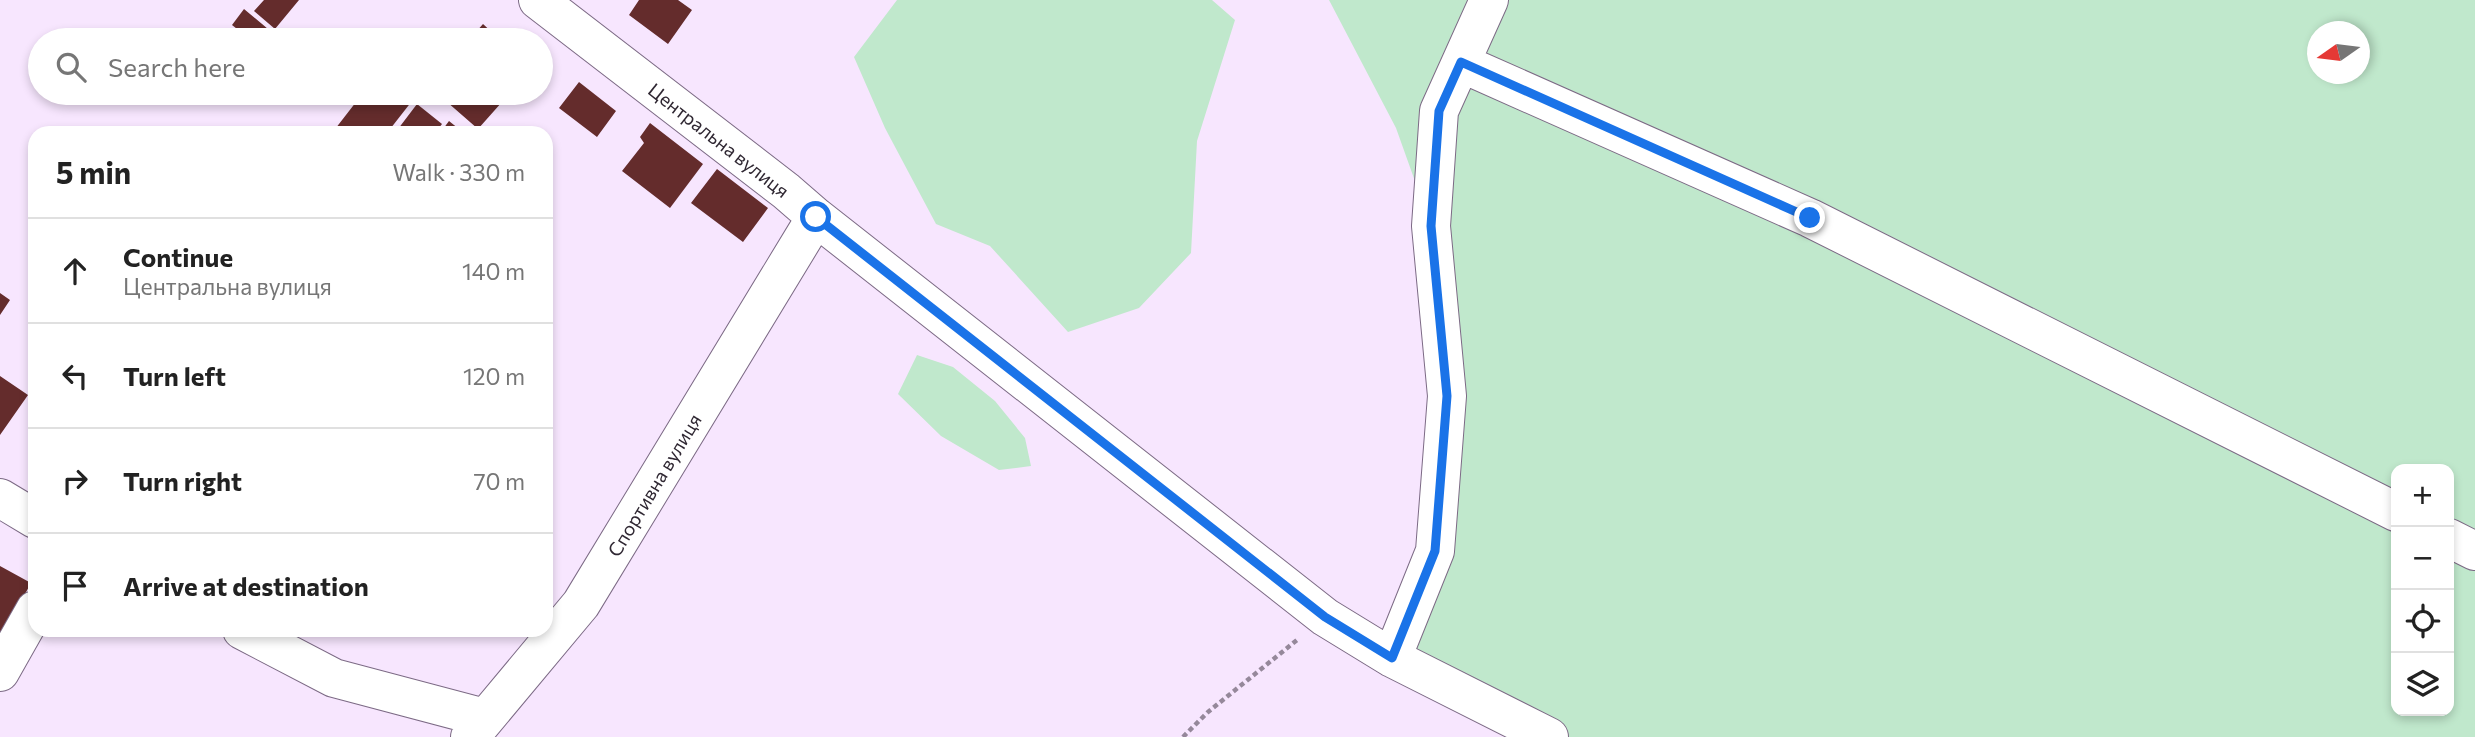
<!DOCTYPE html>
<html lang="en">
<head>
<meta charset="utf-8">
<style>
  :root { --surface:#fff; --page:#f6f6f6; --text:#222; --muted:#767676; --line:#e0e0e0 }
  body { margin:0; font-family:Commissioner,sans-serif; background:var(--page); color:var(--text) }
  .controls { position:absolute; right:21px; bottom:21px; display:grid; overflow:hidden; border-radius:14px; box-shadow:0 4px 10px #0003 }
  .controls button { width:63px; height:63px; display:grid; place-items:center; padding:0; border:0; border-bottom:2px solid var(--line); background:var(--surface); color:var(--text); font:35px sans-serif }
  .compass { position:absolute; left:2307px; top:21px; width:63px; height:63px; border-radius:50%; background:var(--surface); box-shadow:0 4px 10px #0003; rotate:256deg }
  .stop { position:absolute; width:21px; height:21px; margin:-16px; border:5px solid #1a73e8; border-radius:50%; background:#fff }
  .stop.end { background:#1a73e8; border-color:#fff; box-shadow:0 2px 7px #0008 }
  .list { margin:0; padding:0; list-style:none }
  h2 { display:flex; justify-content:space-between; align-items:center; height:91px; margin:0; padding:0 28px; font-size:30px }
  h2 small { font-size:23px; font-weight:400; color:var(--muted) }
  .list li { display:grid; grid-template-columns:46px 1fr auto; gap:21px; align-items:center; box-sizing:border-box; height:105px; padding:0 28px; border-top:2px solid var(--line) }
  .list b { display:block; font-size:26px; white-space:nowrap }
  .list p { margin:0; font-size:23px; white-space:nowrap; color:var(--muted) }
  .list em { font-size:23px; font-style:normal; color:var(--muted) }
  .icon { flex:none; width:38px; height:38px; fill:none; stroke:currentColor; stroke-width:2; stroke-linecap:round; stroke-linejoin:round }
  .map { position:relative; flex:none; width:2475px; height:737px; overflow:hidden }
  .search { position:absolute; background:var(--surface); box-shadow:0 4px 10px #0003; left:28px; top:28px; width:525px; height:77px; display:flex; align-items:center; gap:18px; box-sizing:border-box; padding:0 24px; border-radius:38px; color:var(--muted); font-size:26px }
  .panel { position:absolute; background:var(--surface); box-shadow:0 4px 10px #0003; left:28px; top:126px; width:525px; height:511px; border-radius:21px }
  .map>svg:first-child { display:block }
  .green { fill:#c0e8cc; fill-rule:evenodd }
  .building { fill:#642c2c }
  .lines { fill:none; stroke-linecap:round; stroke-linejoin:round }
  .minor-casing { stroke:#7c6a85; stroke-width:40 }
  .path { stroke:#95889a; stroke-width:4.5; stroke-dasharray:5 3.5; stroke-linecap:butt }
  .minor { stroke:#fff; stroke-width:38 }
  .route { stroke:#1a73e8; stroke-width:9 }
  .labels { text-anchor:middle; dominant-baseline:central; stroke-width:7; stroke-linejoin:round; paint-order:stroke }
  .street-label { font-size:19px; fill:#2f2732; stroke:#fff }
</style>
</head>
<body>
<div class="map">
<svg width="2475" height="737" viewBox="0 0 2475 737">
  <rect width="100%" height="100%" fill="#f7e6fe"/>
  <path class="green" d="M 897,0 L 1212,0 L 1235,20 L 1197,141 L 1191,253 L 1139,308 L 1068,332 L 990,246 L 936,224 L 885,128 L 854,57 Z
    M 1329,0 L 2475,0 L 2475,737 L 1549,737 L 1392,658 L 1435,551 L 1431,226 L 1396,128 ZM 2318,32 L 2360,32 L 2360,74 L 2318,74 ZM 2396,469 L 2449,469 L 2449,711 L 2396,711 Z
    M 917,355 L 953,367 L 995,401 L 1025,438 L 1031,466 L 999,470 L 941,436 L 898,394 Z"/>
  <path class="building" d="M 264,0 L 299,0 L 275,29 L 254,11 Z
    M 639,0 L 678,0 L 692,10 L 668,44 L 629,15 Z
    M 244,9 L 268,29 L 259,40 L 251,40 L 232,25 Z
    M 483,24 L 496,36 L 503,29 L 516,40 L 469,40 Z
    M 579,82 L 616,111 L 597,137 L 559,108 Z
    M 363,93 L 402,93 L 412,101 L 387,133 L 332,133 Z
    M 441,93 L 510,93 L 478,129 L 439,95 Z
    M 417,104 L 442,124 L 435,133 L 395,133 Z
    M 449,121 L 464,133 L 440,133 Z
    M 650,123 L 703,164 L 670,208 L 622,171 L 644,143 L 640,137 Z
    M 717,169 L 768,208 L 743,242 L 691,203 Z
    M 0,293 L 10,300 L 0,315 Z
    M 0,376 L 28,395 L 0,435 Z
    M 0,566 L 31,583 L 0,640 Z"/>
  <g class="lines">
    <defs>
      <path id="minor" d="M 538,0 L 786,191 L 816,217 L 1325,617 L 1392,658 L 1549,737
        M 1461,63 L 1810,218 L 2396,512
        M 0,498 L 35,519
        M 2449,538 L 2475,551
        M 242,630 L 334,678 L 485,718
        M 1392,658 L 1435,551 L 1447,396 L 1431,226 L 1439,111 L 1489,0
        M 0,672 L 35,610
        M 470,737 L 581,604 L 816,217"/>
    </defs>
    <use href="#minor" class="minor-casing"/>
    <path class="path" d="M 1183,737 L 1208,712 L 1297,640"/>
    <use href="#minor" class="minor"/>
  </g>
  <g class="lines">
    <path class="route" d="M 816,217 L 1325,617 L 1392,658 L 1435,551 L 1447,396 L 1431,226 L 1439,111 L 1461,62 L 1810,218"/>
  </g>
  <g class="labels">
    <g class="street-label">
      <text transform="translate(719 140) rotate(38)">Центральна вулиця</text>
      <text transform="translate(654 485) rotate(-59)">Спортивна вулиця</text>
    </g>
  </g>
</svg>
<div class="controls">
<button>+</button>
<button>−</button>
<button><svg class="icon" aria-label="locate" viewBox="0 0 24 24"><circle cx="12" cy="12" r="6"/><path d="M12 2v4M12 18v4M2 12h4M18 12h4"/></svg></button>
<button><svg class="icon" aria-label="layers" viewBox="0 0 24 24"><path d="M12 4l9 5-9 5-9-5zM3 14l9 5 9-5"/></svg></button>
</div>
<svg class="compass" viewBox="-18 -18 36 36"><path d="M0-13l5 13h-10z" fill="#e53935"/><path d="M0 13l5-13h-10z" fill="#767676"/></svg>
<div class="stop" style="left:816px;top:217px"></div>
<div class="stop end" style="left:1810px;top:218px"></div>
<div class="search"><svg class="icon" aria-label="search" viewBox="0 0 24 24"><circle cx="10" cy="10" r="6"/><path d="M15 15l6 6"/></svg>Search here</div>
<section class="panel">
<h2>5 min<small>Walk · 330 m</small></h2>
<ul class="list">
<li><svg class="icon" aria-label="ahead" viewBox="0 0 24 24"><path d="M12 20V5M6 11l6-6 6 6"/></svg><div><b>Continue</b><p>Центральна вулиця</p></div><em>140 m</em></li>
<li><svg class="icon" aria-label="left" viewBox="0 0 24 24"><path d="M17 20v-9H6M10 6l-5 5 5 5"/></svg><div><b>Turn left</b></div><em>120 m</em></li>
<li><svg class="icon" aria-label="right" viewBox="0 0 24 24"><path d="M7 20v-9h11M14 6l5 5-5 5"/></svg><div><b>Turn right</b></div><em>70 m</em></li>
<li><svg class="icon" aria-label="arrive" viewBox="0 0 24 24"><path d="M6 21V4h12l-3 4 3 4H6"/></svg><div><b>Arrive at destination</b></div></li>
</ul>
</section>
</div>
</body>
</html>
